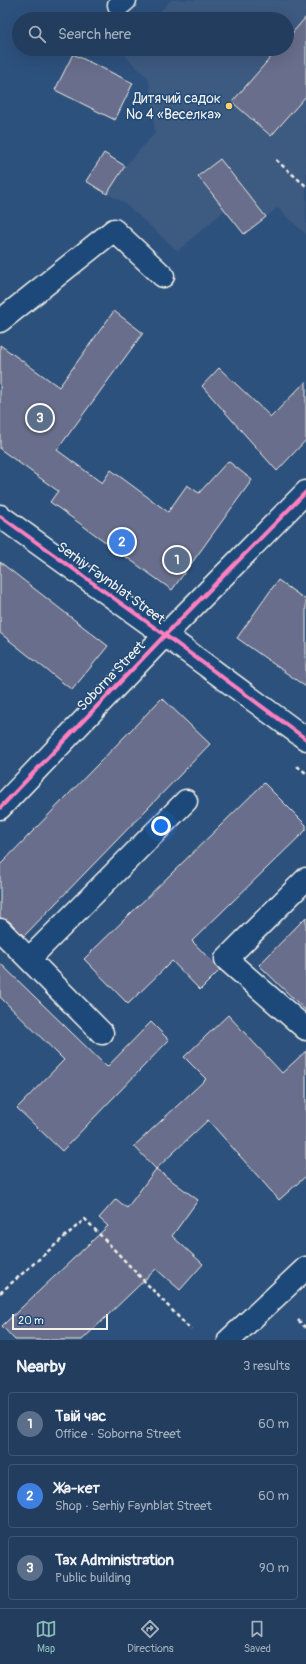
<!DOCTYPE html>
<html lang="en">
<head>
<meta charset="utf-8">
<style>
  :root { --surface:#223d5e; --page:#2e4867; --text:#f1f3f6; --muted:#a2aebc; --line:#3f5673; --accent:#8bbbb9 }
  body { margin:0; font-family:Pangolin,sans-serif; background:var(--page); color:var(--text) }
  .scale { position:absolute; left:12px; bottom:10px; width:96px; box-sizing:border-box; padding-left:4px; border:2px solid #f4f1e8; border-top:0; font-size:11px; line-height:14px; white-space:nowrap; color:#f4f1e8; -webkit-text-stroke:3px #1f4a7a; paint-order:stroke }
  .you { position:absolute; left:161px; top:826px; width:14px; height:14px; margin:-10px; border:3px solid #fff; border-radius:50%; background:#1a73e8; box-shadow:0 0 0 6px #1a73e833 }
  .badge { display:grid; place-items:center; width:26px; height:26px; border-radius:50%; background:var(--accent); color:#fff; font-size:13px; font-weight:700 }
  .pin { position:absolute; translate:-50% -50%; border:2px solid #fff; box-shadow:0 1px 4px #0006 }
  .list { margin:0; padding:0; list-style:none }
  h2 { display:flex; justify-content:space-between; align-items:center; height:52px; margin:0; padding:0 16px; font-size:17px }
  h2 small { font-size:13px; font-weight:400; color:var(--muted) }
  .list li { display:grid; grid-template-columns:26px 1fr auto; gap:12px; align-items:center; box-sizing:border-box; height:64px; margin:0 8px 8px; padding:0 8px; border:1px solid var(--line); border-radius:4px }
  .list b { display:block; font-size:15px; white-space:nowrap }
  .list p { margin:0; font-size:13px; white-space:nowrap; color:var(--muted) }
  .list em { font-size:13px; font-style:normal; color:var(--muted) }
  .icon { flex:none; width:22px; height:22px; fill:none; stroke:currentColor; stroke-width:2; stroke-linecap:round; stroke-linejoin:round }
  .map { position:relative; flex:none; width:306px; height:1340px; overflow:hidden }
  .search { position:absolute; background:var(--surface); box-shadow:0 4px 16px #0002; left:12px; right:12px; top:12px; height:44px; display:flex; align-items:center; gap:10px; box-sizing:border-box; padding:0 14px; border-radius:22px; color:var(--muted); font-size:15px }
  .sheet { height:268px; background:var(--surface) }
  nav { display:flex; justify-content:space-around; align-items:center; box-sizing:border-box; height:56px; border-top:1px solid var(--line); background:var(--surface); font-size:11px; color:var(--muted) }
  nav a { display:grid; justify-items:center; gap:2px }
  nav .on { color:var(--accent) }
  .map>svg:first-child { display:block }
  .built { fill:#3e5a81 }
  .building { fill:#676e8b; stroke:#f4f1e8 }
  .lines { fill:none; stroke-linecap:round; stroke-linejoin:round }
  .minor-casing { stroke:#f4f1e8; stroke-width:25 }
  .major-casing { stroke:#f4f1e8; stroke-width:25 }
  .path { stroke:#f4f1e8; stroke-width:2.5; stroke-dasharray:4 3; stroke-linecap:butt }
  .minor { stroke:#1f4a7a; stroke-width:22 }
  .major { stroke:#1f4a7a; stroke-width:22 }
  .cycleway-casing { stroke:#1f4a7a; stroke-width:6 }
  .cycleway { stroke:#ff80c0; stroke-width:4 }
  .poi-dot { fill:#ffd166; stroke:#1f4a7a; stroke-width:1.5 }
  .labels { text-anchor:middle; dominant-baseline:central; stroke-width:3; stroke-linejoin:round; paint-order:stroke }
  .poi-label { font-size:14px; fill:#f4f1e8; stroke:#1f4a7a; text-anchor:end }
  .street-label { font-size:14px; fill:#f4f1e8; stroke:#1f4a7a }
</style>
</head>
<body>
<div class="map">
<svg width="306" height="1340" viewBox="0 0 306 1340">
  <rect width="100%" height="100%" fill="#2d517d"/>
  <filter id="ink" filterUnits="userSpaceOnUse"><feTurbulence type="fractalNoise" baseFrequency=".025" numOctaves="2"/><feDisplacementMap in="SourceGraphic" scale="8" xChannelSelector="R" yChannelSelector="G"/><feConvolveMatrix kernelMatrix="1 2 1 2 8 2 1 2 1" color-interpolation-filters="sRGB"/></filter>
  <g filter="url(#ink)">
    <path class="built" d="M 171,0 L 306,0 L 306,234 L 277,208 L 266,217 L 220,159 L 198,177 L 225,210 L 178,251 L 122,201 L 107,194 L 125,166 L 155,133 L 149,79 L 125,56 L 130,49 L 287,49 L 287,19 L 153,19 Z"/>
    <path class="building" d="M 306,17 L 306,96 L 271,136 L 232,102 L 278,49 L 287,49 L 287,39 Z
      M 73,54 L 133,83 L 115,120 L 55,90 Z
      M 104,153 L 125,166 L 107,194 L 86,181 Z
      M 220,159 L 266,217 L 244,234 L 198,176 Z
      M 114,311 L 143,333 L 57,450 L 102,483 L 111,470 L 168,512 L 187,485 L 199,493 L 228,461 L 252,480 L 172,590 L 50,502 L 58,491 L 0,449 L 0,345 L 59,387 Z
      M 219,368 L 271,417 L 306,381 L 306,440 L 277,471 L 202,386 Z
      M 0,562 L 108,646 L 72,690 L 0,633 Z
      M 278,580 L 306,600 L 306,687 L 237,638 Z
      M 162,698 L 210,744 L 24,936 L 9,921 L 0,918 L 0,865 Z
      M 264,783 L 306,825 L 306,830 L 192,941 L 220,970 L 200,990 L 172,961 L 128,1004 L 84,959 Z
      M 306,917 L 306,1011 L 259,965 Z
      M 0,963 L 107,1067 L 151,1022 L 169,1040 L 62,1151 L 17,1108 L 64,1060 L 0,997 Z
      M 228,1015 L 282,1073 L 306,1051 L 306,1176 L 279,1200 L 208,1120 L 156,1169 L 134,1146 L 206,1079 L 184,1057 Z
      M 156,1169 L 198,1200 L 172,1236 L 203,1264 L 180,1290 L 156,1269 L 82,1340 L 15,1340 L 2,1326 L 108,1226 L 99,1218 L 116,1199 L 127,1208 Z"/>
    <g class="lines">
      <defs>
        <path id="minor" d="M 119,5 L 125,0
          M 0,321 L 114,230 L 163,276
          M 0,516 L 165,635 L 306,739
          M 0,808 L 165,635 L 306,492
          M 306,879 L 226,959 L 306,1029
          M 0,930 L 102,1033
          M 29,959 L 186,801"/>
        <path id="major" d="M 229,1340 L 306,1268"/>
      </defs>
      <use href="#minor" class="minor-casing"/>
      <use href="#major" class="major-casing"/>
      <path class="path" d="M 276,160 L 306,186
        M 297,766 L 306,773
        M 0,1293 L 85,1219 L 191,1330
        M 298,1320 L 306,1328"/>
      <use href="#minor" class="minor"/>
      <use href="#major" class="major"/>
      <defs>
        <path id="cycleway" d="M 0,516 L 165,635 L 306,739
          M 0,808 L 165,635 L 306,492"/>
      </defs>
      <use href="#cycleway" class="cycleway-casing"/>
      <use href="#cycleway" class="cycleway"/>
    </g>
  </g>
  <circle class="poi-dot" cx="229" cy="106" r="4"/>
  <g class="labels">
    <g class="poi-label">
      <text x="221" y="98">Дитячий садок<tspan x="221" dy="16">№ 4 «Веселка»</tspan></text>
    </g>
    <g class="street-label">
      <text transform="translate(111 583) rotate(36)">Serhiy Faynblat Street</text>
      <text transform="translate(111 676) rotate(-46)">Soborna Street</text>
    </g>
  </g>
</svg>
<div class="scale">20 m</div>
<div class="you"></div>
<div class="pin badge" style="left:177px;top:560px;background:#5c6f8a">1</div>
<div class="pin badge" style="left:122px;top:542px;background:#3f7fe0">2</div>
<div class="pin badge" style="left:40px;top:418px;background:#5c6f8a">3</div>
<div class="search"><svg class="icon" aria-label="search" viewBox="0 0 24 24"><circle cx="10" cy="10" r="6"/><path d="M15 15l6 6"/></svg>Search here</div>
</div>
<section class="sheet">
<h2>Nearby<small>3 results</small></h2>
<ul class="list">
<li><span class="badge" style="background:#5c6f8a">1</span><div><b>Твій час</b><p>Office · Soborna Street</p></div><em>60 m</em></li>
<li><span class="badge" style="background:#3f7fe0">2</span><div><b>Жа-кет</b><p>Shop · Serhiy Faynblat Street</p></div><em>60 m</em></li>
<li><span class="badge" style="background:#5c6f8a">3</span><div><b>Tax Administration</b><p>Public building</p></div><em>90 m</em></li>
</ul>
</section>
<nav>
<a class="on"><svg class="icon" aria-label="map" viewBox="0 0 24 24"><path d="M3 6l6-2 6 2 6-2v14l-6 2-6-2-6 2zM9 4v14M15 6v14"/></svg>Map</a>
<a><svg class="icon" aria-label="directions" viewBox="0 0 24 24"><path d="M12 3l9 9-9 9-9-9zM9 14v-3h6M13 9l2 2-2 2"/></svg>Directions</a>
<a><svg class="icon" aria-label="saved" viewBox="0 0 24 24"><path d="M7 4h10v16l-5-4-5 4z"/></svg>Saved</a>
</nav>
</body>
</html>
